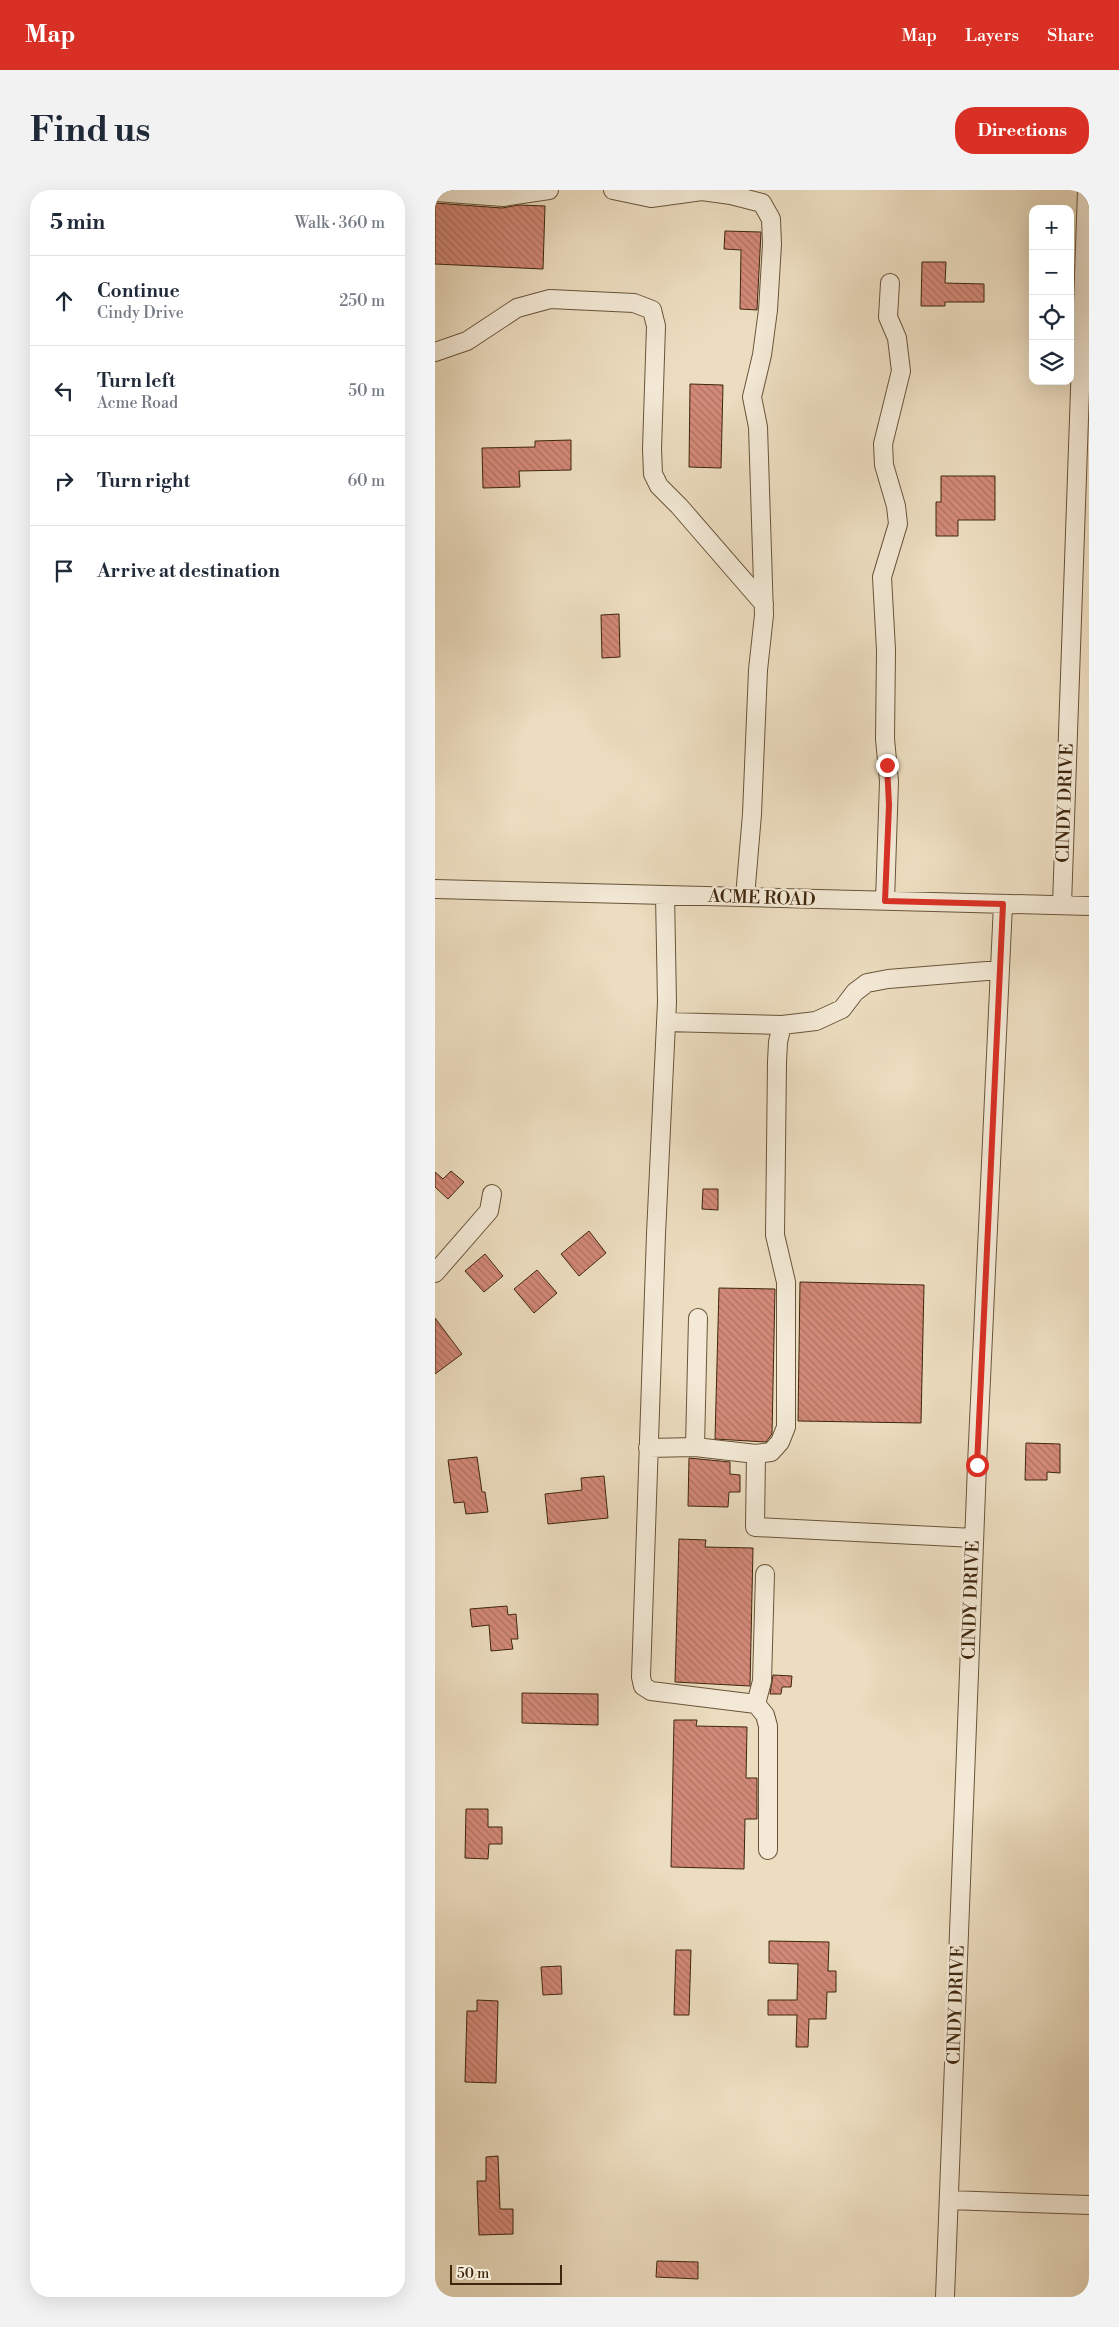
<!DOCTYPE html>
<html lang="en">
<head>
<meta charset="utf-8">
<style>
  :root { --surface:#fff; --page:#f2f2f3; --text:#1f2937; --muted:#747a83; --line:#e0e1e3; --accent:#d93025 }
  body { margin:0; font-family:"Libre Bodoni",serif; background:var(--page); color:var(--text) }
  .controls { position:absolute; right:15px; top:15px; display:grid; overflow:hidden; border-radius:10px; box-shadow:0 5px 20px #0002 }
  .controls button { width:45px; height:45px; display:grid; place-items:center; padding:0; border:0; border-bottom:1px solid var(--line); background:var(--surface); color:var(--text); font:25px sans-serif }
  .scale { position:absolute; left:15px; bottom:12px; width:112px; box-sizing:border-box; padding-left:5px; border:2px solid #3e260c; border-top:0; font-size:14px; line-height:18px; white-space:nowrap; color:#3e260c; -webkit-text-stroke:4px #f3e9d6; paint-order:stroke }
  .stop { position:absolute; width:15px; height:15px; margin:-11px; border:4px solid #d93025; border-radius:50%; background:#fff }
  .stop.end { background:#d93025; border-color:#fff; box-shadow:0 1px 5px #0008 }
  .list { margin:0; padding:0; list-style:none }
  h2 { display:flex; justify-content:space-between; align-items:center; height:65px; margin:0; padding:0 20px; font-size:21px }
  h2 small { font-size:16px; font-weight:400; color:var(--muted) }
  .list li { display:grid; grid-template-columns:32px 1fr auto; gap:15px; align-items:center; box-sizing:border-box; height:90px; padding:0 20px; border-top:1px solid var(--line) }
  .list b { display:block; font-size:19px; white-space:nowrap }
  .list p { margin:0; font-size:16px; white-space:nowrap; color:var(--muted) }
  .list em { font-size:16px; font-style:normal; color:var(--muted) }
  .icon { flex:none; width:28px; height:28px; fill:none; stroke:currentColor; stroke-width:2; stroke-linecap:round; stroke-linejoin:round }
  .map { position:relative; flex:none; width:654px; height:2107px; overflow:hidden; border-radius:20px }
  header { display:flex; align-items:center; gap:30px; box-sizing:border-box; height:70px; padding:0 25px; background:var(--accent); color:#fff }
  header strong { font-size:24px }
  nav { display:flex; gap:28px; margin-inline-start:auto; font-size:18px }
  .intro { display:flex; align-items:center; justify-content:space-between; box-sizing:border-box; height:120px; padding:0 30px }
  h1 { margin:0; font-size:35px }
  .button { padding:12px 22px; border-radius:20px; background:var(--accent); color:#fff; font-size:18px; font-weight:700 }
  main { display:flex; gap:30px; padding:0 30px }
  aside { flex:1; background:var(--surface); border-radius:20px; box-shadow:0 5px 20px #0002 }
  .map>svg:first-child { display:block }
  .building { fill:url(#building-back-hatch); stroke:#3e260c }
  .lines { fill:none; stroke-linecap:round; stroke-linejoin:round }
  .minor-casing { stroke:#6a5439; stroke-width:20 }
  .minor { stroke:#f3e9d6; stroke-width:18 }
  .route { stroke:#d93025; stroke-width:6 }
  .labels { text-anchor:middle; dominant-baseline:central; stroke-width:5; stroke-linejoin:round; paint-order:stroke }
  .street-label { font-size:18px; fill:#3e260c; stroke:#f3e9d6 }
</style>
</head>
<body>
<header>
<strong>Map</strong>
<nav><a>Map</a><a>Layers</a><a>Share</a></nav>
</header>
<div class="intro"><h1>Find us</h1><a class="button">Directions</a></div>
<main>
<aside>
<h2>5 min<small>Walk · 360 m</small></h2>
<ul class="list">
<li><svg class="icon" aria-label="ahead" viewBox="0 0 24 24"><path d="M12 20V5M6 11l6-6 6 6"/></svg><div><b>Continue</b><p>Cindy Drive</p></div><em>250 m</em></li>
<li><svg class="icon" aria-label="left" viewBox="0 0 24 24"><path d="M17 20v-9H6M10 6l-5 5 5 5"/></svg><div><b>Turn left</b><p>Acme Road</p></div><em>50 m</em></li>
<li><svg class="icon" aria-label="right" viewBox="0 0 24 24"><path d="M7 20v-9h11M14 6l5 5-5 5"/></svg><div><b>Turn right</b></div><em>60 m</em></li>
<li><svg class="icon" aria-label="arrive" viewBox="0 0 24 24"><path d="M6 21V4h12l-3 4 3 4H6"/></svg><div><b>Arrive at destination</b></div></li>
</ul>
</aside>
<div class="map">
<svg width="654" height="2107" viewBox="0 0 654 2107">
  <defs>
    <pattern id="building-back-hatch" width="6" height="6" patternUnits="userSpaceOnUse" patternTransform="scale(1.25)"><rect width="6" height="6" fill="#d38978"/><path d="M-1 5l2 2M0 0l6 6M5-1l2 2" fill="none" stroke="#ad7061"/></pattern>
  </defs>
  <rect width="100%" height="100%" fill="#ecddc0"/>
  <filter id="stains"><feTurbulence type="fractalNoise" baseFrequency=".004" numOctaves="4"/><feColorMatrix values="0 0 0 0 .2 0 0 0 0 .09 0 0 0 0 .02 0 0 0 .5 -.17"/></filter>
  <radialGradient id="worn" r=".72"><stop offset=".6" stop-color="#630" stop-opacity="0"/><stop offset="1" stop-color="#630" stop-opacity=".3"/></radialGradient>
  <path class="building" d="M 0,13 L 67,18 L 84,15 L 110,16 L 108,79 L 0,74 Z
    M 290,41 L 326,42 L 322,120 L 305,119 L 306,60 L 289,59 Z
    M 487,72 L 511,72 L 510,93 L 549,94 L 549,112 L 510,112 L 510,116 L 486,116 Z
    M 255,194 L 288,195 L 286,278 L 254,277 Z
    M 136,250 L 136,280 L 84,281 L 85,297 L 48,298 L 47,258 L 100,257 L 100,251 Z
    M 506,286 L 560,286 L 560,330 L 523,330 L 523,346 L 501,346 L 501,312 L 506,312 Z
    M 184,424 L 185,467 L 167,468 L 166,425 Z
    M 16,981 L 29,992 L 13,1009 L 0,997 L 0,982 L 8,989 Z
    M 268,999 L 283,999 L 283,1020 L 267,1019 Z
    M 154,1041 L 171,1063 L 144,1086 L 126,1064 Z
    M 50,1064 L 68,1086 L 49,1102 L 30,1081 Z
    M 102,1080 L 122,1103 L 99,1123 L 79,1099 Z
    M 365,1092 L 489,1095 L 486,1233 L 363,1231 Z
    M 284,1098 L 340,1099 L 337,1244 L 331,1252 L 280,1249 Z
    M 0,1128 L 27,1164 L 0,1184 Z
    M 591,1253 L 625,1254 L 625,1283 L 612,1282 L 612,1290 L 590,1290 Z
    M 42,1267 L 47,1302 L 50,1302 L 53,1322 L 31,1324 L 29,1312 L 19,1313 L 13,1270 Z
    M 254,1268 L 295,1272 L 295,1284 L 305,1285 L 305,1302 L 294,1302 L 293,1317 L 253,1316 Z
    M 169,1286 L 173,1328 L 113,1334 L 110,1304 L 147,1300 L 146,1288 Z
    M 244,1349 L 271,1350 L 270,1357 L 318,1358 L 315,1496 L 240,1492 Z
    M 72,1416 L 73,1425 L 81,1424 L 83,1449 L 76,1449 L 78,1459 L 56,1461 L 54,1435 L 37,1437 L 35,1419 Z
    M 338,1485 L 357,1486 L 356,1497 L 347,1497 L 346,1504 L 335,1504 Z
    M 87,1503 L 163,1504 L 163,1535 L 87,1533 Z
    M 239,1530 L 262,1530 L 261,1536 L 312,1537 L 311,1588 L 322,1588 L 322,1629 L 310,1629 L 309,1679 L 236,1677 Z
    M 31,1619 L 53,1619 L 53,1637 L 67,1637 L 67,1654 L 54,1654 L 53,1669 L 30,1668 Z
    M 334,1751 L 394,1752 L 393,1781 L 401,1781 L 401,1802 L 392,1802 L 391,1829 L 374,1829 L 373,1857 L 361,1857 L 362,1825 L 333,1825 L 333,1810 L 362,1810 L 363,1774 L 334,1773 Z
    M 241,1760 L 256,1760 L 254,1825 L 239,1825 Z
    M 126,1776 L 127,1804 L 108,1805 L 106,1777 Z
    M 42,1810 L 63,1811 L 61,1893 L 30,1892 L 32,1821 L 42,1821 Z
    M 63,1966 L 65,2019 L 78,2019 L 78,2044 L 44,2045 L 42,1991 L 51,1991 L 51,1967 Z
    M 222,2071 L 263,2072 L 263,2089 L 221,2087 Z"/>
  <g class="lines">
    <defs>
      <path id="minor" d="M 178,0 L 216,8 L 267,1 L 296,5 L 327,13 L 336,29 L 337,54 L 333,120 L 327,165 L 317,207 L 323,237 L 329,425 L 323,480 L 317,624 L 310,707
        M 0,2 L 68,7 L 114,0
        M 0,162 L 32,151 L 82,118 L 115,109 L 199,113 L 217,120 L 221,136 L 217,259 L 218,284 L 224,296 L 244,316 L 329,414
        M 0,699 L 654,716
        M 230,705 L 232,812 L 221,1044 L 206,1487 L 208,1496 L 216,1501 L 321,1514 L 330,1525 L 333,1536 L 333,1660
        M 450,711 L 454,591 L 450,549 L 451,460 L 447,387 L 463,334 L 461,316 L 449,275 L 448,254 L 466,181 L 462,148 L 453,127 L 455,93
        M 627,715 L 652,0
        M 231,832 L 347,835 L 381,831 L 407,819 L 420,802 L 432,793 L 453,789 L 564,780
        M 0,1083 L 54,1021 L 57,1004
        M 263,1128 L 260,1257 L 321,1264 L 320,1337 L 539,1348
        M 213,1258 L 260,1257
        M 321,1264 L 336,1262 L 345,1252 L 351,1237 L 351,1092 L 340,1045 L 342,872 L 343,852 L 347,835
        M 321,1514 L 327,1491 L 330,1384
        M 514,2010 L 654,2015
        M 510,2107 L 542,1275 L 568,714"/>
    </defs>
    <use href="#minor" class="minor-casing"/>
    <use href="#minor" class="minor"/>
  </g>
  <g class="lines">
    <path class="route" d="M 452,575 L 454,615 L 450,711 L 568,714 L 542,1275"/>
  </g>
  <g class="labels">
    <g class="street-label">
      <text transform="translate(630 613) rotate(-88)">CINDY DRIVE</text>
      <text transform="translate(327 708) rotate(2)">ACME ROAD</text>
      <text transform="translate(536 1410) rotate(-88)">CINDY DRIVE</text>
      <text transform="translate(521 1815) rotate(-88)">CINDY DRIVE</text>
    </g>
  </g>
  <rect width="100%" height="100%" filter="url(#stains)"/>
  <rect width="100%" height="100%" fill="url(#worn)"/>
</svg>
<div class="controls">
<button>+</button>
<button>−</button>
<button><svg class="icon" aria-label="locate" viewBox="0 0 24 24"><circle cx="12" cy="12" r="6"/><path d="M12 2v4M12 18v4M2 12h4M18 12h4"/></svg></button>
<button><svg class="icon" aria-label="layers" viewBox="0 0 24 24"><path d="M12 4l9 5-9 5-9-5zM3 14l9 5 9-5"/></svg></button>
</div>
<div class="scale">50 m</div>
<div class="stop" style="left:542px;top:1275px"></div>
<div class="stop end" style="left:452px;top:575px"></div>
</div>
</main>
</body>
</html>
